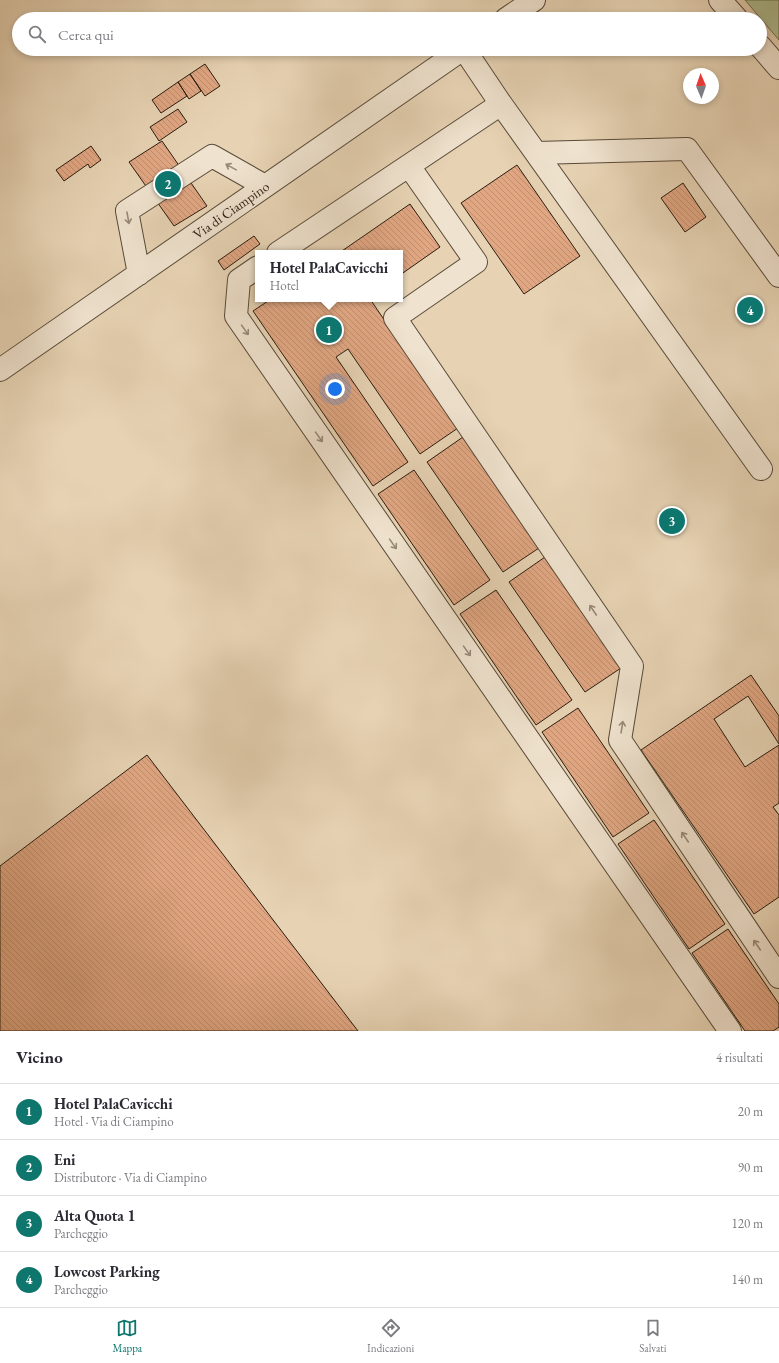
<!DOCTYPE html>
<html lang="it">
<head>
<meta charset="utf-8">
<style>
  :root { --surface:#fff; --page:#f2f2f3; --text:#2b2b33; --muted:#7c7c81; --line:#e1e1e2; --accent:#0f766e }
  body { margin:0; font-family:"EB Garamond",serif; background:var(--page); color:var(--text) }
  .compass { position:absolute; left:683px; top:68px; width:36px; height:36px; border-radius:50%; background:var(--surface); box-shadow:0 2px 6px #0003; rotate:358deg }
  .you { position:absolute; left:335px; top:389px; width:14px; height:14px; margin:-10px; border:3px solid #fff; border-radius:50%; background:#1a73e8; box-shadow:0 0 0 6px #1a73e833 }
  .badge { display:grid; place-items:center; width:26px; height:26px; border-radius:50%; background:var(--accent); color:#fff; font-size:13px; font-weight:700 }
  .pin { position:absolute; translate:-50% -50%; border:2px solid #fff; box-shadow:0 1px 4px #0006 }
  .popup { position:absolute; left:255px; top:250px; width:148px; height:52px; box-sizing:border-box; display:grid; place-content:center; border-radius:0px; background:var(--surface); filter:drop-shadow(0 1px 3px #0005); font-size:13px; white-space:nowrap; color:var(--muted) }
  .popup b { font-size:15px; color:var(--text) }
  .popup::after { content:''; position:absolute; left:50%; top:100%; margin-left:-8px; border:8px solid transparent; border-top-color:var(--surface) }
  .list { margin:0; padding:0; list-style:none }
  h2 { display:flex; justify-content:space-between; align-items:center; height:52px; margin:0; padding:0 16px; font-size:17px }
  h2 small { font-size:13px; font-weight:400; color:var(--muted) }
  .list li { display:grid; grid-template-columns:26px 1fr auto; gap:12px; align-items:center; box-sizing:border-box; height:56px; padding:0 16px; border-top:1px solid var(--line) }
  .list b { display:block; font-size:15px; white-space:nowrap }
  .list p { margin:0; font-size:13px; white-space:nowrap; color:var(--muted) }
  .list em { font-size:13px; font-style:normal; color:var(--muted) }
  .icon { flex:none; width:22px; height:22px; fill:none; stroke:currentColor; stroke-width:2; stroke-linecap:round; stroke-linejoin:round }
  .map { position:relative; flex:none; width:779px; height:1031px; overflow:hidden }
  .search { position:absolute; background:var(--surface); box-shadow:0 2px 6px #0003; left:12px; right:12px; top:12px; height:44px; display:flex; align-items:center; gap:10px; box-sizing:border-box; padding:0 14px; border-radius:22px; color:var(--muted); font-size:15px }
  .sheet { height:276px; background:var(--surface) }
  nav { display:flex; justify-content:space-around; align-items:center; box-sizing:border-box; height:56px; border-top:1px solid var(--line); background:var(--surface); font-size:11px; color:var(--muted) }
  nav a { display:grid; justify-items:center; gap:2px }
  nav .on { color:var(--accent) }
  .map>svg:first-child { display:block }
  .park { fill:#afbe92; stroke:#6c6d51 }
  .building { fill:url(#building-back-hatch); stroke:#291c10 }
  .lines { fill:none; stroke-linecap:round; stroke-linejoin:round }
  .minor-casing { stroke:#584a39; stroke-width:24 }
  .minor { stroke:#efe2ce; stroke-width:22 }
  .oneway { stroke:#968978 }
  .labels { text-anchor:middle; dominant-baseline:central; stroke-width:3; stroke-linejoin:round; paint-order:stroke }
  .street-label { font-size:14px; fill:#291c10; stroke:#efe2ce }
</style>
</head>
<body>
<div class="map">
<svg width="779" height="1031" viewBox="0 0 779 1031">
  <defs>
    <pattern id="building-back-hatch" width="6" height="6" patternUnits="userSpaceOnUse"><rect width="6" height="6" fill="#e1a783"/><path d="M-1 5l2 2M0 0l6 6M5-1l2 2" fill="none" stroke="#c18f70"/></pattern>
  </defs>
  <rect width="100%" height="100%" fill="#e7d3b4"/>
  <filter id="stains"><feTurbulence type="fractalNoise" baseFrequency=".005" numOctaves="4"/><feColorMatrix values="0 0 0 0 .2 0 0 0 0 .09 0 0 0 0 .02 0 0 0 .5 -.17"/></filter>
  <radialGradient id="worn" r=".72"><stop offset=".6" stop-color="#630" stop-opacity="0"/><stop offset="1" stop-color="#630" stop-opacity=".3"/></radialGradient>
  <path class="park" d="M 745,0 L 779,0 L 779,40 Z"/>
  <path class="building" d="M 205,64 L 220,86 L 205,96 L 190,74 Z
    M 190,74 L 201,91 L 189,99 L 178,82 Z
    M 178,82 L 187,96 L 161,113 L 152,100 Z
    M 178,109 L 187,122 L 159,141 L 150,127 Z
    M 162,141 L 207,206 L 174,226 L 129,162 Z
    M 91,146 L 101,160 L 90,168 L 88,164 L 64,181 L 56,170 Z
    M 517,165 L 580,256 L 524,294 L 461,203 Z
    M 683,183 L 706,217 L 685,232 L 661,198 Z
    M 410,204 L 440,247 L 400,275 L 400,253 L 339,253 Z
    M 254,236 L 260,244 L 224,270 L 218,261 Z
    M 271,299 L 370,299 L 458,428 L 420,454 L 348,349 L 336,357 L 408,462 L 373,486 L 253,311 Z
    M 463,437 L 539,548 L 503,572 L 427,462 Z
    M 414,470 L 490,580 L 454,605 L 378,494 Z
    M 545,557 L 621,668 L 585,692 L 509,582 Z
    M 496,590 L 572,700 L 536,725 L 460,614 Z
    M 751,675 L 779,716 L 779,744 L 748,696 L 714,719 L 745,767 L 779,745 L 779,803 L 773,807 L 779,815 L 779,897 L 754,914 L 641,750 Z
    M 578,708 L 649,813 L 613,837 L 542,732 Z
    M 147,755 L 358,1031 L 0,1031 L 0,866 Z
    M 654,820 L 725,924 L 689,949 L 618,844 Z
    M 728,929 L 779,1004 L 779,1027 L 773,1031 L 745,1031 L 692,953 Z"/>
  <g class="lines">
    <defs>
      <path id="minor" d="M 720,0 L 737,19
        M 506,19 L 534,0
        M 760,46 L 779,68
        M 464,49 L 501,104 L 761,469
        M 536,153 L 687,149 L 779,276
        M 409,166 L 476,262 L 395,318 L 632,666 L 620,740 L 779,977
        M 278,253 L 501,104
        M 258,267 L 239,280 L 236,316 L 730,1031
        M 139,274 L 127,211 L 212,156 L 265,186
        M 0,370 L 463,49"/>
    </defs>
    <use href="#minor" class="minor-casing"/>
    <use href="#minor" class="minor"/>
  </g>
  <defs><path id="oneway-shaft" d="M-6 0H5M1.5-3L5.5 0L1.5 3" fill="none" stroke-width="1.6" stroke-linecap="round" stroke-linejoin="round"/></defs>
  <g class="oneway">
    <use href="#oneway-shaft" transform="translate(231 167) rotate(-151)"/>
    <use href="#oneway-shaft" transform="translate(128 218) rotate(80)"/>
    <use href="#oneway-shaft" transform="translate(245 330) rotate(55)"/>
    <use href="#oneway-shaft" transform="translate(319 437) rotate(55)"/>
    <use href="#oneway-shaft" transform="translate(393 544) rotate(55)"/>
    <use href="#oneway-shaft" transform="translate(593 610) rotate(-124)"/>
    <use href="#oneway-shaft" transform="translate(467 651) rotate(55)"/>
    <use href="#oneway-shaft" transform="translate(622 727) rotate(-81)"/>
    <use href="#oneway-shaft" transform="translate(685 837) rotate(-124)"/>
    <use href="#oneway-shaft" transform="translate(757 945) rotate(-124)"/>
  </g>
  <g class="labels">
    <g class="street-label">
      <text transform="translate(231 210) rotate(-35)">Via di Ciampino</text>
    </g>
  </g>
  <rect width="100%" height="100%" filter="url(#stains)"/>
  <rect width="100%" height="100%" fill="url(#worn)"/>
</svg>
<svg class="compass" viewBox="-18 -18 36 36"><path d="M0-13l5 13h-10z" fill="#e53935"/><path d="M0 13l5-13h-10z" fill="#7c7c81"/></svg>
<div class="you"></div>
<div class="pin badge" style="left:329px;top:330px">1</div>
<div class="popup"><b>Hotel PalaCavicchi</b>Hotel</div>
<div class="pin badge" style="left:168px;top:184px">2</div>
<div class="pin badge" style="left:672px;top:521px">3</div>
<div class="pin badge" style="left:750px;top:310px">4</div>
<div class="search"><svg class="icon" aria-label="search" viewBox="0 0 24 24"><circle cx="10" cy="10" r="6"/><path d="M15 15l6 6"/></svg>Cerca qui</div>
</div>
<section class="sheet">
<h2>Vicino<small>4 risultati</small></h2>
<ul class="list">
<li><span class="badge">1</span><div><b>Hotel PalaCavicchi</b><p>Hotel · Via di Ciampino</p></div><em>20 m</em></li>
<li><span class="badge">2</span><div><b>Eni</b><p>Distributore · Via di Ciampino</p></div><em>90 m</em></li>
<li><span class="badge">3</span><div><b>Alta Quota 1</b><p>Parcheggio</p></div><em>120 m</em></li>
<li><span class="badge">4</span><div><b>Lowcost Parking</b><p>Parcheggio</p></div><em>140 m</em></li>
</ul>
</section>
<nav>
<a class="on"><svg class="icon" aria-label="map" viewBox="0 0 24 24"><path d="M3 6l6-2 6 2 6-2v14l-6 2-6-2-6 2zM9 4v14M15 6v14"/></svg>Mappa</a>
<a><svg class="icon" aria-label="directions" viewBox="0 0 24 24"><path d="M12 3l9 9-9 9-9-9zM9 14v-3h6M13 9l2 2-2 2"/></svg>Indicazioni</a>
<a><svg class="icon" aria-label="saved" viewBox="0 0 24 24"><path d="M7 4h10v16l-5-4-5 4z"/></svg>Salvati</a>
</nav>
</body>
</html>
